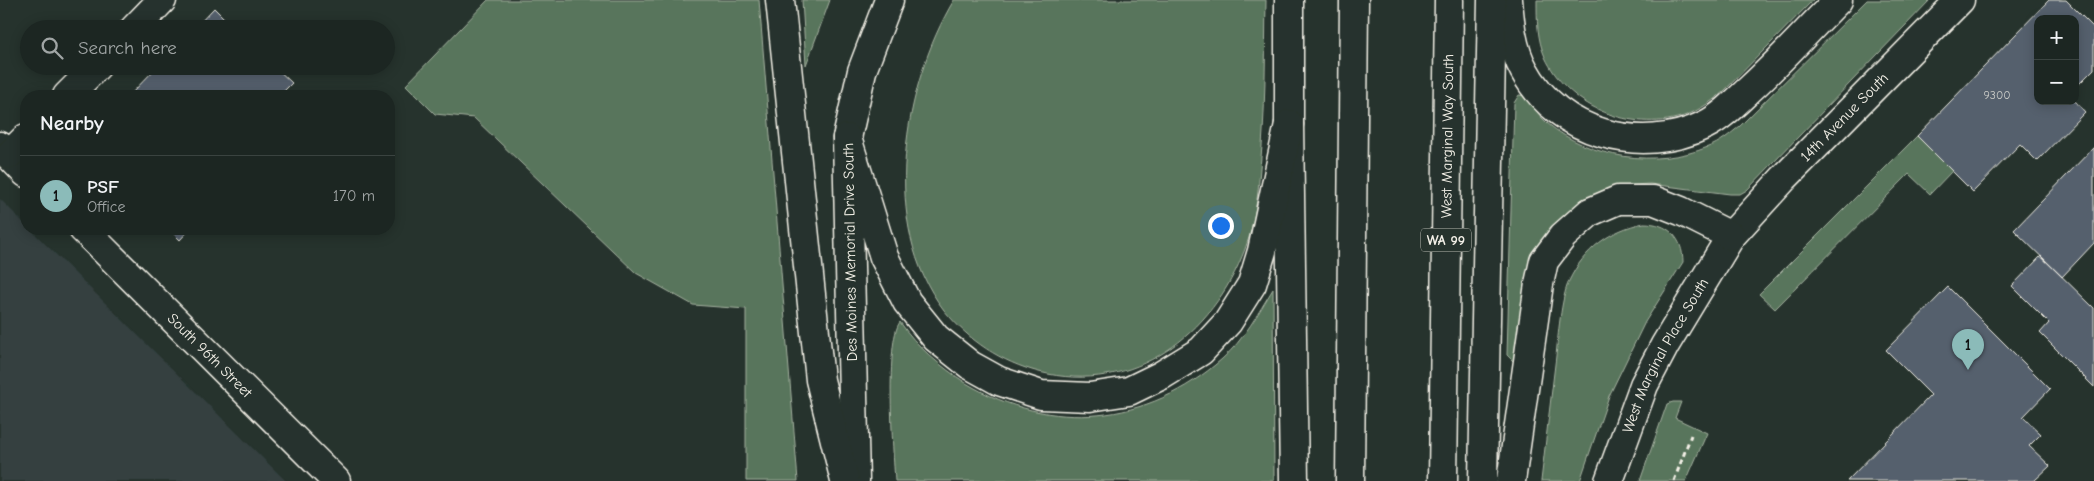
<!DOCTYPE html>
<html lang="en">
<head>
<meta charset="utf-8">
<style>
  :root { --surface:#1c2622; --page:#252e2a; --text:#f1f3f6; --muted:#a0a5a5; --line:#3a4340; --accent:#8bbbb9 }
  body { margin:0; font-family:"Comic Neue",sans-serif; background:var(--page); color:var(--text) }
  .controls { position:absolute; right:15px; top:15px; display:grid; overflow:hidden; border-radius:10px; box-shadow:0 2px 12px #0003 }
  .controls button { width:45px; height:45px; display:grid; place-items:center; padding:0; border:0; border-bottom:1px solid var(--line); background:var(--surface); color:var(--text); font:25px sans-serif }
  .you { position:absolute; left:1220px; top:225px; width:18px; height:18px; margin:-12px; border:4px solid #fff; border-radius:50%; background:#1a73e8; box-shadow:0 0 0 8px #1a73e833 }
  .badge { display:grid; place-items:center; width:32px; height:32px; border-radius:50%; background:var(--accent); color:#111; font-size:16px; font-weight:700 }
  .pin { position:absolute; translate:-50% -41px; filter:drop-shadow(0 1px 2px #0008) }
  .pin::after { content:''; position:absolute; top:26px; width:18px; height:15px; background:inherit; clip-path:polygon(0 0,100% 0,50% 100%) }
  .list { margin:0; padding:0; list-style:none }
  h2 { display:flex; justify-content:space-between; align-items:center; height:65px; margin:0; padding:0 20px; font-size:21px }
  h2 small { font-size:16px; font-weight:400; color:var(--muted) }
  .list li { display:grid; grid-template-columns:32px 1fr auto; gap:15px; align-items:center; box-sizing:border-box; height:80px; padding:0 20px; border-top:1px solid var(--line) }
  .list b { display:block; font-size:19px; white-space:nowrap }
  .list p { margin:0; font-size:16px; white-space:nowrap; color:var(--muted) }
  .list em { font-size:16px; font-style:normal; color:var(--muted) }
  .icon { flex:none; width:28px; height:28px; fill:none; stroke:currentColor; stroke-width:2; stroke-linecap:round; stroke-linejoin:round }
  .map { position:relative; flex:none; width:2094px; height:481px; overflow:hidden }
  .search { position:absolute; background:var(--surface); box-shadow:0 2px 12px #0003; left:20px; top:20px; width:375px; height:55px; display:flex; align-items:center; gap:12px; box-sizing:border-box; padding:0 18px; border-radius:28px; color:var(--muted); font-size:19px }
  .panel { position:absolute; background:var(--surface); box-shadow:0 2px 12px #0003; left:20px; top:90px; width:375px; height:145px; border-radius:20px }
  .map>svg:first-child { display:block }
  .built { fill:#344040 }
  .green { fill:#59755b; stroke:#a6b3a2 }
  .building { fill:#54606d; stroke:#f4f1e8 }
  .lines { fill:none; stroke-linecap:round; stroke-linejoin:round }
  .minor-casing { stroke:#f4f1e8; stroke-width:31 }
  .major-casing { stroke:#f4f1e8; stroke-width:31 }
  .highway-casing { stroke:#f4f1e8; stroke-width:31 }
  .path { stroke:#f4f1e8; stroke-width:3; stroke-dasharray:5 4; stroke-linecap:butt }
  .minor { stroke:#26332d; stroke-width:28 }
  .major { stroke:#26332d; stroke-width:28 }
  .highway { stroke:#26332d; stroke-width:28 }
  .labels { text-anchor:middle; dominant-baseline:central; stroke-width:4; stroke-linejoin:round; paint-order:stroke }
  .number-label { font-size:12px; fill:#cccdc9 }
  .shield { fill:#26332d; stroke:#b6b8b0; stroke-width:1 }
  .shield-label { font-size:14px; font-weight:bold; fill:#f4f1e8 }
  .street-label { font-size:15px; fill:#f4f1e8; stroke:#26332d }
</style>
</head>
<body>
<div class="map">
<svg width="2094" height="481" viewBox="0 0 2094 481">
  <rect width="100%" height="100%" fill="#26332d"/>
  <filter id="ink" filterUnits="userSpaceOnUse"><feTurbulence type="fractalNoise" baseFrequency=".02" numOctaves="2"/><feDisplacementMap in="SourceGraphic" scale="10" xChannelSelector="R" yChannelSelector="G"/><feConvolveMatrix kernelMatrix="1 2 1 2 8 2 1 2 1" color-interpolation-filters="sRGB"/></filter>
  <g filter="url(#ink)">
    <path class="built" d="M 0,199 L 26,225 L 26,229 L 30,229 L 286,481 L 0,481 Z"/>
    <path class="green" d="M 488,0 L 759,0 L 798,481 L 746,481 L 746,309 L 693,305 L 636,273 L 474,118 L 435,114 L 406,85 Z
      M 802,0 L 830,0 L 806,65 Z
      M 954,0 L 1266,0 C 1265,56 1266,112 1260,168 C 1258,196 1255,223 1245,249 C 1213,334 1134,396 1039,372 C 1001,362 969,341 944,310 C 879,226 903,85 954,0 Z
      M 1537,0 L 1813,0 L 1723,92 C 1710,103 1694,114 1677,118 C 1626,131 1567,105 1545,57 C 1537,39 1537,19 1537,0 Z
      M 1867,0 L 1930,0 L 1747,190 L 1740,194 L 1730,194 L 1650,184 L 1632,185 L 1614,189 L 1581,206 L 1515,360 L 1513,361 L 1507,355 L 1514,103 L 1519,95 L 1526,96 C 1532,105 1539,116 1547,123 C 1590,159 1656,168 1708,147 C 1720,143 1730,134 1740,126 Z
      M 1917,136 L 1952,171 L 1930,194 L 1909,174 L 1775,309 L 1759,294 Z
      M 1644,223 C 1668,223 1683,238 1683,262 L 1645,322 L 1609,396 L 1580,481 L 1541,481 C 1546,439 1551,398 1556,356 C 1558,337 1561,298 1569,281 C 1584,249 1610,230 1644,223 Z
      M 1273,289 L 1274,481 L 895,481 C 893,452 885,342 900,322 C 917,347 940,366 966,383 C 1051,434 1148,425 1222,359 C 1244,340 1258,313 1273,289 Z
      M 1673,402 L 1681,402 L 1675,418 L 1707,433 L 1686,481 L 1640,481 L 1667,404 Z"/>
    <path class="building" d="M 2049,0 L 2066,0 L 2094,28 L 2094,69 L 2075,88 L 2075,19 L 2038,19 L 2038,101 L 2075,101 L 2085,112 L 2037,161 L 2020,144 L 1973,192 L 1917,136 Z
      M 214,8 L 235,29 L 194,29 Z
      M 158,66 L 274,66 L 292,83 L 279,96 L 129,96 Z
      M 2094,147 L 2094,243 L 2062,277 L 2014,230 Z
      M 169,229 L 190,229 L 180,240 Z
      M 2041,256 L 2094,308 L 2094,387 L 2040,333 L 2049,323 L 2012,286 Z
      M 1948,287 L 2050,389 L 2023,417 L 2041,434 L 2029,446 L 2050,466 L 2034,481 L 1847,481 L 1931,395 L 1886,350 Z"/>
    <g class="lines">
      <defs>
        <g id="minor">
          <path d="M 134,29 L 162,0"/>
          <path d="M 67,96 L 97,66"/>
          <path d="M 0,146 L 26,173"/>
          <path d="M 9,155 L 26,138"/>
          <path id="s1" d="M 83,229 L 336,481"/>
          <path id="s2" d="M 1609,481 L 1644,385 L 1665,345 L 1731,236 L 1784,178 L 1960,0"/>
        </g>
        <path id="major" d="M 855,481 L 847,138 L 862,71 L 889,0"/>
        <g id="highway">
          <path d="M 780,0 L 820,380 L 845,481"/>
          <path d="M 1289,0 L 1289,124 L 1294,481"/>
          <path d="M 1508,0 C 1510,24 1512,48 1524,70 C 1558,134 1641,156 1705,125 C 1723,116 1738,100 1752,87 C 1782,59 1809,29 1838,0"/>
          <path d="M 847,138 L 884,257 L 907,302 L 936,338 L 970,365 L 999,381 L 1041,395 L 1090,397 L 1129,391 L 1162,375 L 1201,351 L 1228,322 L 1252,284 L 1262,251 L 1289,124"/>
          <path d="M 1350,481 L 1354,0"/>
          <path id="s3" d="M 1443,481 L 1449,0"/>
          <path d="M 1483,481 L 1492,0"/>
          <path d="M 1511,481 L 1539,284 L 1544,261 L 1563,236 L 1590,212 L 1618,200 L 1653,200 L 1681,211 L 1731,236"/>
        </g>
      </defs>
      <use href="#minor" class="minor-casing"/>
      <use href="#major" class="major-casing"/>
      <use href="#highway" class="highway-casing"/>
      <path class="path" d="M 1674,481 L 1691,435"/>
      <use href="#minor" class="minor"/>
      <use href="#major" class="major"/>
      <use href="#highway" class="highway"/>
    </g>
  </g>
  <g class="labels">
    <g class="number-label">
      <text x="1997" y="95">9300</text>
    </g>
    <rect class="shield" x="1421" y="228.5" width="50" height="23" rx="4"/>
    <g class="shield-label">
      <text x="1446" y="240">WA 99</text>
    </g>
    <g class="street-label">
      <text stroke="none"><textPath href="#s2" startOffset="439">14th Avenue South</textPath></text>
      <text stroke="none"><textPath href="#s3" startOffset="345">West Marginal Way South</textPath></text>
      <text transform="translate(850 252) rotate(-91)">Des Moines Memorial Drive South</text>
      <text stroke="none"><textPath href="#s1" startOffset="179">South 96th Street</textPath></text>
      <text stroke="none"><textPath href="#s2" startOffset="138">West Marginal Place South</textPath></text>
    </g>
  </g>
</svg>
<div class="controls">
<button>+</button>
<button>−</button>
</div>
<div class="you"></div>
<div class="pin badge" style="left:1968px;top:370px">1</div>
<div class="search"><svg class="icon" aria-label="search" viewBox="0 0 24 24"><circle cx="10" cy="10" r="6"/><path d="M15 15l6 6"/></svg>Search here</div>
<section class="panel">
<h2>Nearby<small></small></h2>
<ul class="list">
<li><span class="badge">1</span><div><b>PSF</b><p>Office</p></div><em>170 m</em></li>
</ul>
</section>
</div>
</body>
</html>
